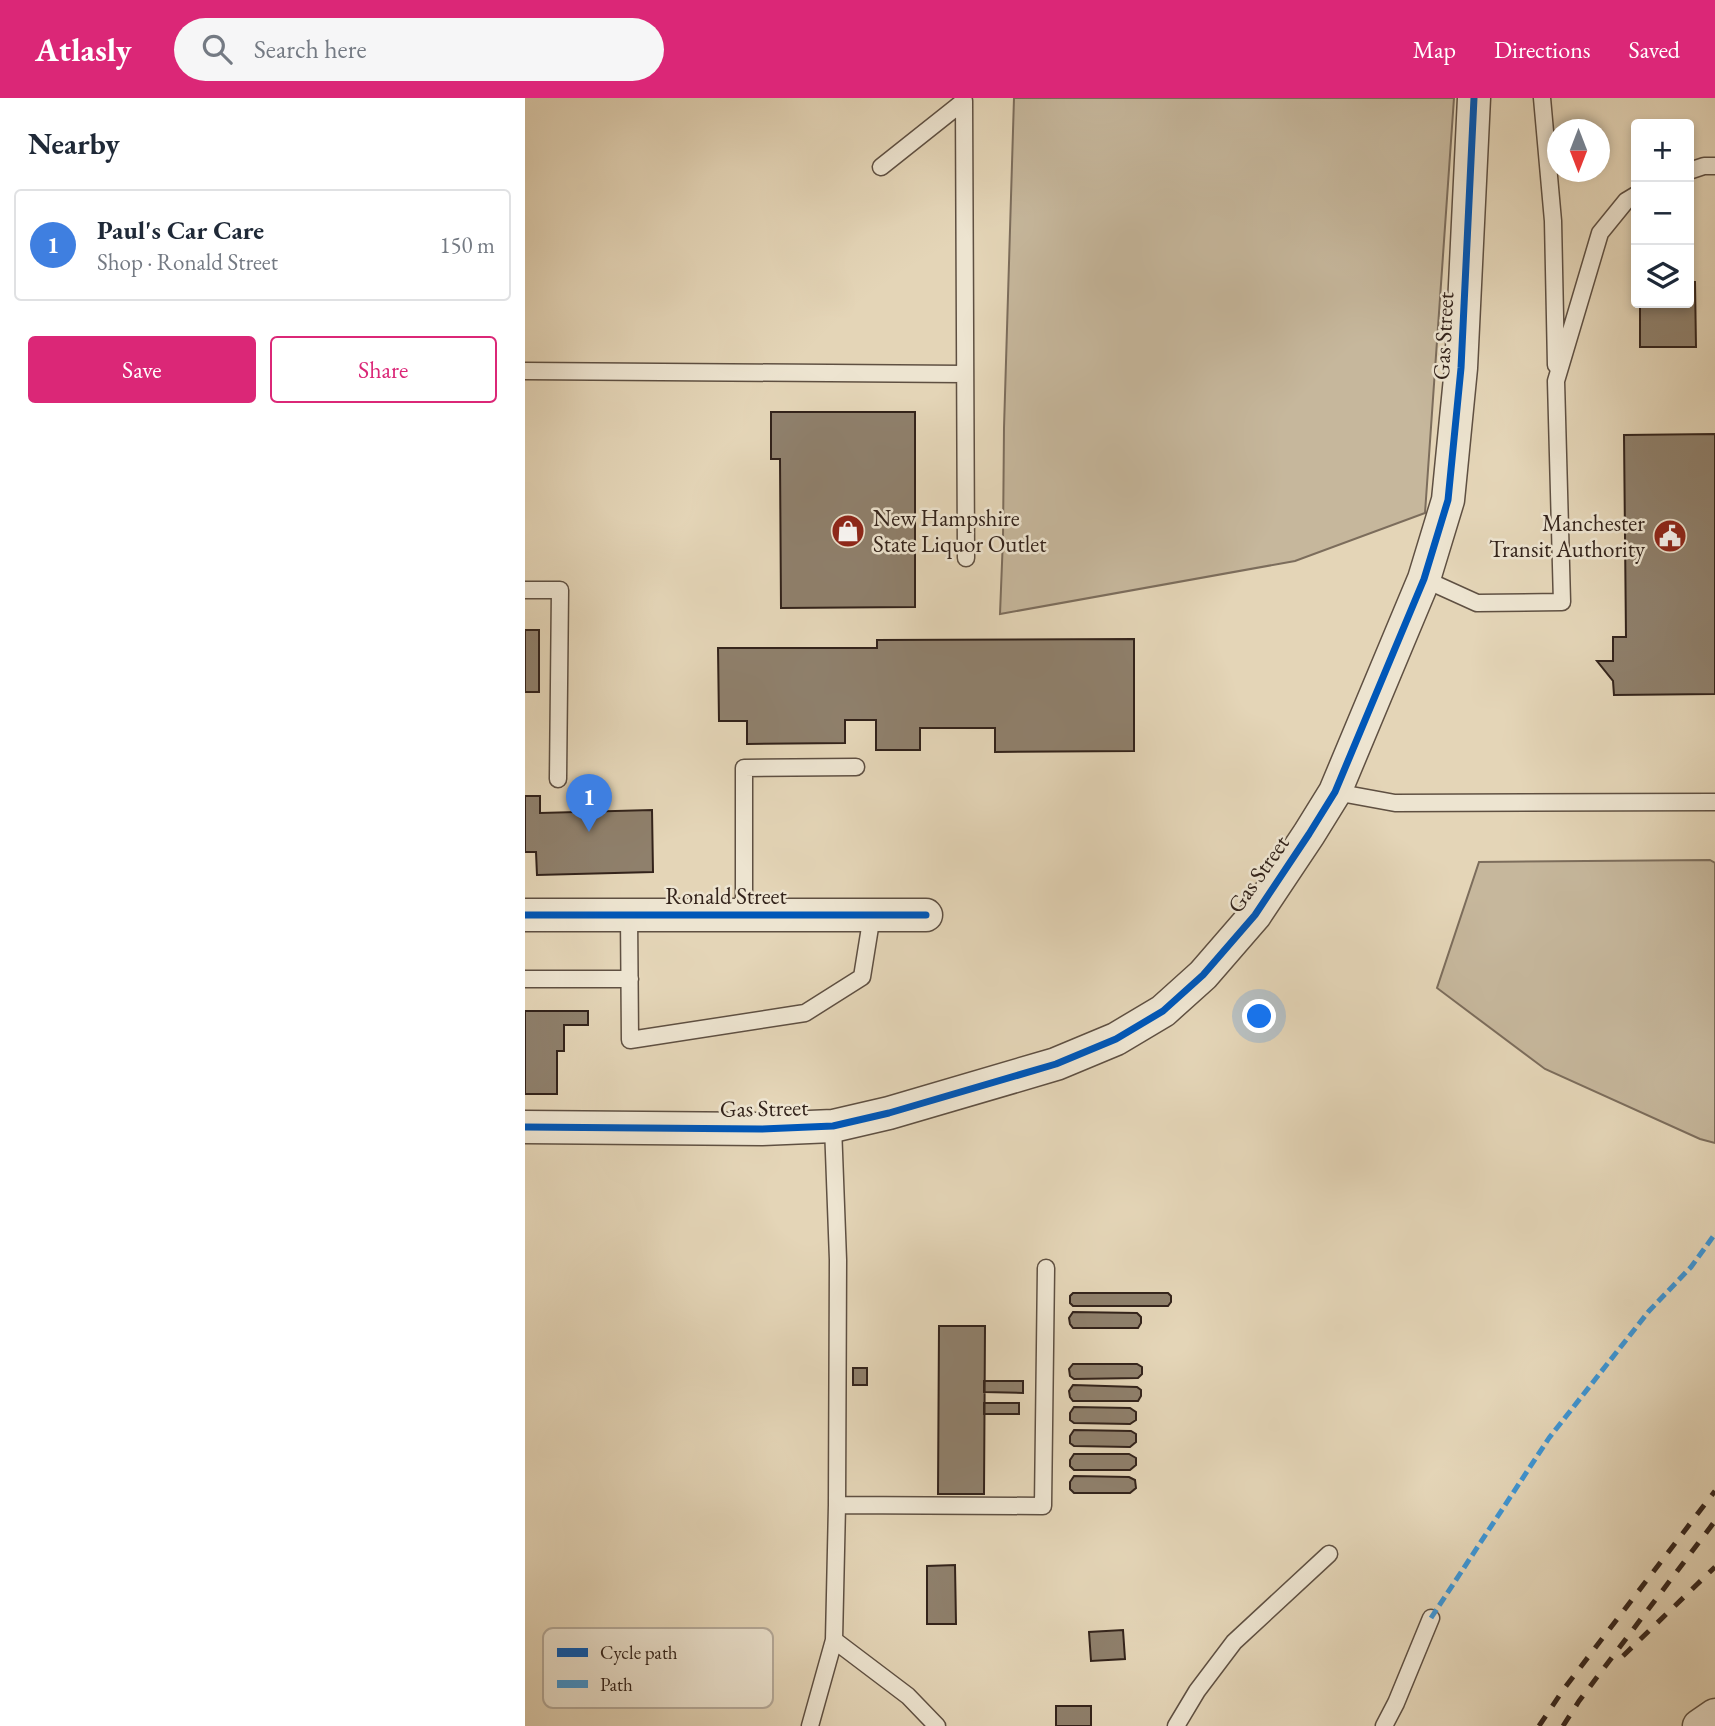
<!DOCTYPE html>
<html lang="en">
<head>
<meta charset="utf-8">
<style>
  :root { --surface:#fff; --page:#f6f6f7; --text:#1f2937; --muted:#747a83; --line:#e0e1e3; --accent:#db2777 }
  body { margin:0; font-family:"EB Garamond",serif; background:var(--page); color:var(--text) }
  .controls { position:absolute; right:21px; top:21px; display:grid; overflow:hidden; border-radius:7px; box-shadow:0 4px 10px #0003 }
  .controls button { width:63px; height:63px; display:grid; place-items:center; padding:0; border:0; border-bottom:2px solid var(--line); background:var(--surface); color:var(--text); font:35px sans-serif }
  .compass { position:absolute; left:1022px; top:21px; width:63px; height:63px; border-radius:50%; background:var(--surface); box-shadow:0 4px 10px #0003; rotate:180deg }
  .you { position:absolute; left:735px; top:919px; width:24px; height:24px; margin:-18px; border:5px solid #fff; border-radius:50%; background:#1a73e8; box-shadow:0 0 0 10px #1a73e833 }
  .badge { display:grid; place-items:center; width:46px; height:46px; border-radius:50%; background:var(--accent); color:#fff; font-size:23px; font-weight:700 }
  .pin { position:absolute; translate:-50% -58px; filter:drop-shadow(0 2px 4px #0008) }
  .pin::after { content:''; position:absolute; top:37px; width:24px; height:21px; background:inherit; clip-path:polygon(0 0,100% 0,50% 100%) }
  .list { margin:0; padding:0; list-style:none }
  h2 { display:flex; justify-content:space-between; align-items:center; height:91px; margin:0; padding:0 28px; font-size:30px }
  h2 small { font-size:23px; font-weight:400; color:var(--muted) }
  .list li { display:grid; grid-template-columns:46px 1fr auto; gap:21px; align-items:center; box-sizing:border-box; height:112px; margin:0 14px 14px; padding:0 14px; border:2px solid var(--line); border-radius:7px }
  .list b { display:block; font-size:26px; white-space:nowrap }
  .list p { margin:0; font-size:23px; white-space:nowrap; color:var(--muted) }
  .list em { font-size:23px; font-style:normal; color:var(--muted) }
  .actions { display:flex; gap:14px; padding:21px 28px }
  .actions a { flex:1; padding:16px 0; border:2px solid var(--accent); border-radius:7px; text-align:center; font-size:24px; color:var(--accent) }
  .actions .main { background:var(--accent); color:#fff }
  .icon { flex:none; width:38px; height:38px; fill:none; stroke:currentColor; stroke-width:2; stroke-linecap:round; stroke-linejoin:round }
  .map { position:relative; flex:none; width:1190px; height:1628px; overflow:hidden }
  header { display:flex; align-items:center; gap:42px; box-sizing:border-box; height:98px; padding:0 35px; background:var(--accent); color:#fff }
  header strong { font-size:33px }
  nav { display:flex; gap:38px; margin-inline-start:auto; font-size:24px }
  .search { width:490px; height:63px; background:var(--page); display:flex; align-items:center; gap:18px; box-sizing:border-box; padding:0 24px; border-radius:38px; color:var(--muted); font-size:26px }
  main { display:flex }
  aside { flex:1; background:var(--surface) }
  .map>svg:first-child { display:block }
  .green { fill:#c6b79c; stroke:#7c6d5c; stroke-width:2 }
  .building { fill:#8f806c; stroke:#33231b; stroke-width:2 }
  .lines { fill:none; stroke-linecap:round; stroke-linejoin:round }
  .service-casing { stroke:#5f5042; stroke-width:19 }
  .minor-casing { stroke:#5f5042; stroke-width:35 }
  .service { stroke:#ede4d0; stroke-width:16 }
  .minor { stroke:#ede4d0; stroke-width:32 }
  .rail { stroke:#33231b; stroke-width:5; stroke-dasharray:12 12; stroke-linecap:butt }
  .quiet { stroke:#3d95d4; stroke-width:5; stroke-dasharray:10 5; stroke-linecap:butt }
  .cycleway-casing { stroke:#ede4d0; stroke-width:11 }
  .cycleway { stroke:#0057b8; stroke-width:7 }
  .labels { text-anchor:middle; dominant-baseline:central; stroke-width:5; stroke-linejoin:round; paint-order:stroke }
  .street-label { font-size:23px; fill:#33231b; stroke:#ede4d0 }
  .poi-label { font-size:23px; fill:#33231b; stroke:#ede4d0; text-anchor:start }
  .key { fill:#ede4d0; stroke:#b5aa9a; stroke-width:2 }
  .key-label { font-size:19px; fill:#33231b }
</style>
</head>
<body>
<header>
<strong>Atlasly</strong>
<div class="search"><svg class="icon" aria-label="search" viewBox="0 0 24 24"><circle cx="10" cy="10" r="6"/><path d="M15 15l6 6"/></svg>Search here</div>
<nav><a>Map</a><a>Directions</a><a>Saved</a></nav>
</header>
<main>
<aside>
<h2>Nearby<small></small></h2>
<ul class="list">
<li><span class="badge" style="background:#3f7fe0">1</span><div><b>Paul's Car Care</b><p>Shop · Ronald Street</p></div><em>150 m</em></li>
</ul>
<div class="actions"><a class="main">Save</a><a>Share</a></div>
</aside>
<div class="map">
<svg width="1190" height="1628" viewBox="0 0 1190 1628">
  <rect width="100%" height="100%" fill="#e4d5b7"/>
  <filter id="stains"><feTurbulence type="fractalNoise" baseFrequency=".00286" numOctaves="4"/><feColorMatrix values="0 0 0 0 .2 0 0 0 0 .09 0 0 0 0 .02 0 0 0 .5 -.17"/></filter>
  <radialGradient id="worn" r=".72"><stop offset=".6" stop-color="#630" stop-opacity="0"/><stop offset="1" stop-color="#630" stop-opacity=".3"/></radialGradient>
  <path class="green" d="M 489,0 L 929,0 L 900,415 L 770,463 L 475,516 L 478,440 L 479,330 Z
    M 1185,762 L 1190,765 L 1190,1045 L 1175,1041 L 1020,971 L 912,890 L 954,764 Z"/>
  <path class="building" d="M 1164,184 L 1170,184 L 1171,249 L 1115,249 L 1115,205 L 1164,205 Z
    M 246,314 L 390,314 L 390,509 L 256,510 L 255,361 L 246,361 Z
    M 1190,336 L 1190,596 L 1089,597 L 1088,583 L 1072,563 L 1088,563 L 1088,539 L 1101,539 L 1099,337 Z
    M 0,532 L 14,532 L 14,594 L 0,594 Z
    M 609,541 L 609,653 L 470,654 L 470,630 L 395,630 L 395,652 L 351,652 L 351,622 L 320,622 L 320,645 L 222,646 L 222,623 L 194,623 L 193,550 L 352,550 L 352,542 Z
    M 0,698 L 15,698 L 15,715 L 127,712 L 128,774 L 12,777 L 11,754 L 0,754 Z
    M 0,913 L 63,913 L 63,927 L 39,927 L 39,953 L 32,953 L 32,996 L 0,996 Z
    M 548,1195 L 643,1195 L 646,1198 L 646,1204 L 643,1208 L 548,1208 L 545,1205 L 545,1198 Z
    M 548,1214 L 612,1215 L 616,1219 L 616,1225 L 613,1230 L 548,1230 L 545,1226 L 544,1220 Z
    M 414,1228 L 460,1228 L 459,1396 L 413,1396 Z
    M 548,1266 L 612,1266 L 617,1269 L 617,1276 L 613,1280 L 549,1281 L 545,1278 L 544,1271 Z
    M 328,1270 L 342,1270 L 342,1287 L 328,1287 Z
    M 459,1283 L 498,1283 L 498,1295 L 459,1294 Z
    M 548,1287 L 612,1289 L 616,1292 L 616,1298 L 613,1303 L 548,1303 L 545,1299 L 544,1293 Z
    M 459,1305 L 494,1305 L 494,1316 L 459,1316 Z
    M 549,1309 L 605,1310 L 611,1314 L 611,1322 L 605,1326 L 549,1325 L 545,1322 L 545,1315 Z
    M 549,1332 L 606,1333 L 611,1336 L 611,1344 L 605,1349 L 549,1348 L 545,1345 L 545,1338 Z
    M 549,1356 L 604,1356 L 611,1360 L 611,1367 L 605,1372 L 549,1372 L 545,1368 L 545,1362 Z
    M 549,1378 L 604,1379 L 610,1382 L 611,1390 L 605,1395 L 549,1395 L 545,1391 L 545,1384 Z
    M 430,1467 L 431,1526 L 402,1526 L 402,1468 Z
    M 598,1532 L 600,1561 L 566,1563 L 564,1534 Z
    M 531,1608 L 566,1608 L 566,1628 L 531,1628 Z"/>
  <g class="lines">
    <defs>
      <path id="service" d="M 1017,0 L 1028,123 L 1031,267
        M 356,69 L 439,3 L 441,460
        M 1164,73 L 1179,68 L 1190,68
        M 0,273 L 439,276
        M 899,481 L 952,505 L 1037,504 L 1031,283 L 1075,135 L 1101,103 L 1111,97
        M 0,492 L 35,492 L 33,681
        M 810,694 L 870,705 L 1190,704
        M 104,817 L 105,942 L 280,915 L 337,879 L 347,817
        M 219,817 L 219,670 L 331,669
        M 0,881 L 105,881
        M 312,1407 L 518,1408 L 521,1170
        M 309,1542 L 383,1598 L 412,1628
        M 285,1628 L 309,1542 L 312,1407 L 313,1162 L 308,1028
        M 651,1628 L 672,1593 L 709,1544 L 804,1456
        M 859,1628 L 871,1605 L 906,1520"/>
      <path id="minor" d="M 0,817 L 401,817
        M 0,1029 L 237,1031 L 308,1028 L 364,1015 L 531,966 L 591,941 L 638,913 L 678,877 L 730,817 L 784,736 L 810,694 L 899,481 L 923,402 L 936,270 L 949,0
        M 1174,1628 L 1190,1617"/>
    </defs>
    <use href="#service" class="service-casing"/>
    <use href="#minor" class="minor-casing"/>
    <use href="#service" class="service"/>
    <use href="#minor" class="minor"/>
    <path class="rail" d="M 1098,1558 L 1190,1469
      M 1014,1628 L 1038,1592 L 1190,1393
      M 1038,1628 L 1054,1603 L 1190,1423"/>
    <path class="quiet" d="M 906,1520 L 1024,1340 L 1124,1213 L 1166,1169 L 1190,1136"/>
    <defs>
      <path id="cycleway" d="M 0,817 L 401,817
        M 0,1029 L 237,1031 L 308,1028 L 364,1015 L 531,966 L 591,941 L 638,913 L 678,877 L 730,817 L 784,736 L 810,694 L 899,481 L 923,402 L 936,270 L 949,0"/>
    </defs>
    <use href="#cycleway" class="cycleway-casing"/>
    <use href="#cycleway" class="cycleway"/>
  </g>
  <defs>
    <symbol id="shop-disc" viewBox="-11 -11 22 22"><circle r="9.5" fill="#8f2418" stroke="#ede4d0"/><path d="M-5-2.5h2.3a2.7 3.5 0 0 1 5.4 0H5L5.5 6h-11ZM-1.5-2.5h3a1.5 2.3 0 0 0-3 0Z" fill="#fff"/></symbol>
    <symbol id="civic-disc" viewBox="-11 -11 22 22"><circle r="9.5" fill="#8f2418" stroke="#ede4d0"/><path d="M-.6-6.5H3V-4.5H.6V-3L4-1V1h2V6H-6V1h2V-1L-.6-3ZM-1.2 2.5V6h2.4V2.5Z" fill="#fff"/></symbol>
  </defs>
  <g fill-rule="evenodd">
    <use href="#shop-disc" x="304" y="414" width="38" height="38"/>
    <use href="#civic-disc" x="1126" y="419" width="38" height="38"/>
  </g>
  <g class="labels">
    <g class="street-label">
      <text transform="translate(918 238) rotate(-87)">Gas Street</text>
      <text transform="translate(733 776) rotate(-55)">Gas Street</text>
      <text x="201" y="798">Ronald Street</text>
      <text transform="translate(239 1010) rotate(-1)">Gas Street</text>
    </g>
    <g class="poi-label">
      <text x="348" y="420">New Hampshire<tspan x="348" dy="26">State Liquor Outlet</tspan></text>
      <text x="1120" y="425" text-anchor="end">Manchester<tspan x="1120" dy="26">Transit Authority</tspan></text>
    </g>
  </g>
  <rect x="18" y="1530" width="230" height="80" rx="10" class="key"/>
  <rect x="32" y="1550" width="31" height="9" fill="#0057b8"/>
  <rect x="32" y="1582" width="31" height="8" fill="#3d95d4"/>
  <g class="key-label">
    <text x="75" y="1561">Cycle path</text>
    <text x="75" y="1593">Path</text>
  </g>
  <rect width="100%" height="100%" filter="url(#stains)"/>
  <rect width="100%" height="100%" fill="url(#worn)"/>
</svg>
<div class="controls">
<button>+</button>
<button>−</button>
<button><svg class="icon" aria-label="layers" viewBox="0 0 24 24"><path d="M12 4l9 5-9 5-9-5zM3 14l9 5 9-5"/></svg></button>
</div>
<svg class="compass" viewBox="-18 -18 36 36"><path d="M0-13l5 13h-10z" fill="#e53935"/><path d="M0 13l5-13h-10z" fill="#747a83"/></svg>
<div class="you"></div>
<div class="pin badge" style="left:64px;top:734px;background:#3f7fe0">1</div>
</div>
</main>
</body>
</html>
